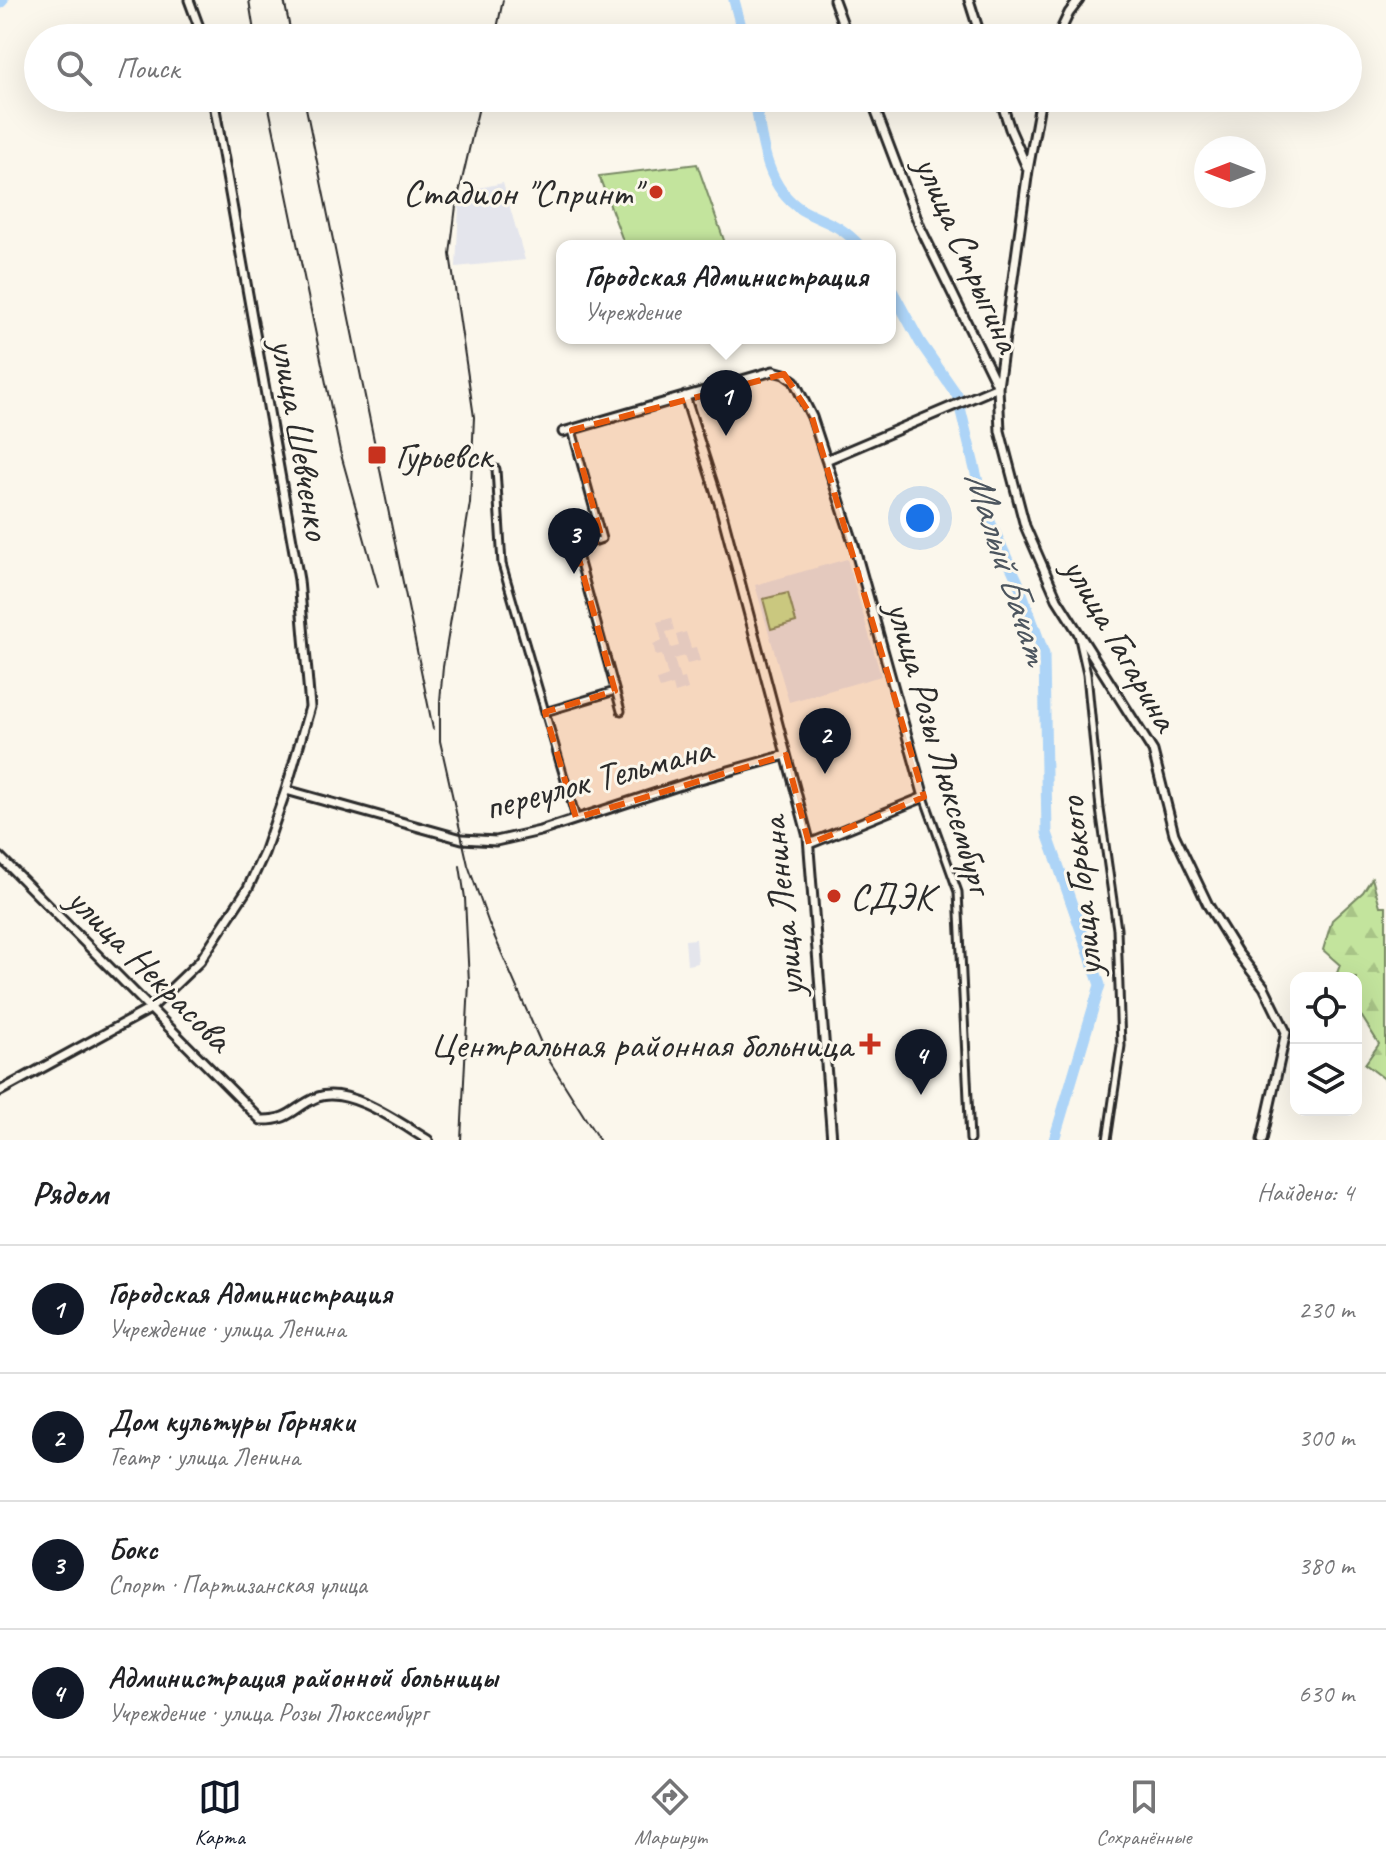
<!DOCTYPE html>
<html lang="ru">
<head>
<meta charset="utf-8">
<style>
  :root { --surface:#fff; --page:#f2f2f2; --text:#202124; --muted:#757577; --line:#e0e0e0; --accent:#111827 }
  body { margin:0; font-family:Caveat,sans-serif; background:var(--page); color:var(--text) }
  .controls { position:absolute; right:24px; bottom:24px; display:grid; overflow:hidden; border-radius:16px; box-shadow:0 8px 32px #0002 }
  .controls button { width:72px; height:72px; display:grid; place-items:center; padding:0; border:0; border-bottom:2px solid var(--line); background:var(--surface); color:var(--text); font:40px sans-serif }
  .compass { position:absolute; left:1194px; top:136px; width:72px; height:72px; border-radius:50%; background:var(--surface); box-shadow:0 8px 32px #0002; rotate:270deg }
  .you { position:absolute; left:920px; top:518px; width:28px; height:28px; margin:-20px; border:6px solid #fff; border-radius:50%; background:#1a73e8; box-shadow:0 0 0 12px #1a73e833 }
  .badge { display:grid; place-items:center; width:52px; height:52px; border-radius:50%; background:var(--accent); color:#fff; font-size:26px; font-weight:700 }
  .pin { position:absolute; translate:-50% -66px; filter:drop-shadow(0 2px 4px #0008) }
  .pin::after { content:''; position:absolute; top:42px; width:28px; height:24px; background:inherit; clip-path:polygon(0 0,100% 0,50% 100%) }
  .popup { position:absolute; left:556px; top:240px; width:340px; height:104px; box-sizing:border-box; display:grid; place-content:center; border-radius:16px; background:var(--surface); filter:drop-shadow(0 2px 6px #0005); font-size:26px; white-space:nowrap; color:var(--muted) }
  .popup b { font-size:30px; color:var(--text) }
  .popup::after { content:''; position:absolute; left:50%; top:100%; margin-left:-16px; border:16px solid transparent; border-top-color:var(--surface) }
  .list { margin:0; padding:0; list-style:none }
  h2 { display:flex; justify-content:space-between; align-items:center; height:104px; margin:0; padding:0 32px; font-size:34px }
  h2 small { font-size:26px; font-weight:400; color:var(--muted) }
  .list li { display:grid; grid-template-columns:52px 1fr auto; gap:24px; align-items:center; box-sizing:border-box; height:128px; padding:0 32px; border-top:2px solid var(--line) }
  .list b { display:block; font-size:30px; white-space:nowrap }
  .list p { margin:0; font-size:26px; white-space:nowrap; color:var(--muted) }
  .list em { font-size:26px; font-style:normal; color:var(--muted) }
  .icon { flex:none; width:44px; height:44px; fill:none; stroke:currentColor; stroke-width:2; stroke-linecap:round; stroke-linejoin:round }
  .map { position:relative; flex:none; width:1386px; height:1140px; overflow:hidden }
  .search { position:absolute; background:var(--surface); box-shadow:0 8px 32px #0002; left:24px; right:24px; top:24px; height:88px; display:flex; align-items:center; gap:20px; box-sizing:border-box; padding:0 28px; border-radius:44px; color:var(--muted); font-size:30px }
  .sheet { height:616px; background:var(--surface) }
  nav { display:flex; justify-content:space-around; align-items:center; box-sizing:border-box; height:112px; border-top:2px solid var(--line); background:var(--surface); font-size:22px; color:var(--muted) }
  nav a { display:grid; justify-items:center; gap:4px }
  nav .on { color:var(--accent) }
  .map>svg:first-child { display:block }
  .built { fill:#e4e5ec }
  .forest { fill:url(#forest-firs); stroke:#778864; stroke-width:2 }
  .pitch { fill:#c3e49d; stroke:#778864; stroke-width:2 }
  .lines { fill:none; stroke-linecap:round; stroke-linejoin:round }
  .river { stroke:#add4f7; stroke-width:11 }
  .street-casing { stroke:#2b2b2b; stroke-width:11 }
  .secondary-casing { stroke:#2b2b2b; stroke-width:13 }
  .street { stroke:#fbf7ec; stroke-width:5 }
  .secondary { stroke:#fbf7ec; stroke-width:7 }
  .rail { stroke:#2b2b2b; stroke-width:2 }
  .marked { fill:#e8590c; fill-opacity:0.2; stroke:#e8590c; stroke-width:6; stroke-dasharray:16 10; stroke-linejoin:round }
  .poi-dot { fill:#c8321e; stroke:#fbf7ec; stroke-width:3 }
  .labels { text-anchor:middle; dominant-baseline:central; stroke-width:6; stroke-linejoin:round; paint-order:stroke }
  .poi-label { font-size:38px; fill:#2b2b2b; stroke:#fbf7ec; text-anchor:end }
  .street-label { font-size:38px; fill:#2b2b2b; stroke:#fbf7ec }
  .water-label { font-size:40px; font-style:italic; fill:#4c555e; stroke:#fbf7ec }
</style>
</head>
<body>
<div class="map">
<svg width="1386" height="1140" viewBox="0 0 1386 1140">
  <defs>
    <pattern id="forest-firs" width="22" height="20" patternUnits="userSpaceOnUse" patternTransform="scale(2)"><rect width="22" height="20" fill="#c3e49d"/><path d="M5 1l3.5 6h-7zM16 11l3.5 6h-7z" fill="#a8c487"/></pattern>
  </defs>
  <rect width="100%" height="100%" fill="#fbf7ec"/>
  <filter id="ink" filterUnits="userSpaceOnUse"><feTurbulence type="fractalNoise" baseFrequency=".0125" numOctaves="2"/><feDisplacementMap in="SourceGraphic" scale="16" xChannelSelector="R" yChannelSelector="G"/><feConvolveMatrix kernelMatrix="1 2 1 2 8 2 1 2 1" color-interpolation-filters="sRGB"/></filter>
  <g filter="url(#ink)">
    <path class="built" d="M 503,183 L 525,260 L 456,267 L 459,206 L 465,200 L 469,190 Z
      M 847,559 L 881,676 L 789,702 L 755,585 Z
      M 671,618 L 674,630 L 666,632 L 671,648 L 679,646 L 676,635 L 686,632 L 691,648 L 696,647 L 700,661 L 687,664 L 684,656 L 674,659 L 680,679 L 685,678 L 688,689 L 675,693 L 673,685 L 660,689 L 657,680 L 668,676 L 662,655 L 656,656 L 653,644 L 662,641 L 657,622 Z
      M 696,939 L 698,963 L 687,965 L 685,940 Z"/>
    <path class="forest" d="M 1372,878 L 1380,906 L 1386,906 L 1386,1080 L 1365,1064 L 1379,1044 L 1362,1017 L 1356,1012 L 1356,978 L 1335,978 L 1340,965 L 1323,950 L 1332,920 L 1363,892 Z"/>
    <path class="pitch" d="M 697,164 L 726,246 L 625,246 L 599,176 Z
      M 788,593 L 796,622 L 771,629 L 763,599 Z"/>
    <g class="lines">
      <path class="river" d="M 734,0 L 744,38
        M 0,3 L 3,0
        M 755,98 C 761,137 765,188 802,210 C 827,224 839,223 860,246
        M 890,287 L 920,342 L 957,395 L 985,511 L 1018,582 L 1044,654 L 1047,833 L 1100,985 L 1054,1140"/>
      <defs>
        <path id="street" d="M 572,430 L 602,539 L 576,548 L 621,711
          M 496,469 L 502,564 L 576,818
          M 1078,634 L 1087,674 L 1100,809 L 1117,929 L 1121,1046 L 1107,1140
          M 545,712 L 615,691
          M 924,797 L 958,892 L 970,1140"/>
        <path id="secondary" d="M 189,0 L 203,38
          M 834,0 L 848,38
          M 969,0 L 981,38
          M 1057,38 L 1069,13 L 1079,0
          M 871,98 L 920,227 L 997,385
          M 1000,98 L 1010,129 L 1028,170
          M 1041,98 L 1028,170 L 998,387 L 1000,431 L 1025,526 L 1057,599 L 1153,751 L 1174,834 L 1208,905 L 1237,952 L 1264,987 L 1286,1032 L 1262,1140
          M 685,396 L 720,506 L 808,837 L 832,1140
          M 563,432 L 773,371 L 784,374 L 794,381 L 812,417 L 854,545 L 924,797 L 809,844
          M 826,460 L 998,387
          M 286,790 L 462,839 L 496,841 L 540,831 L 693,781 L 786,755
          M 0,857 L 261,1120 C 292,1121 294,1106 318,1097 C 350,1086 401,1124 428,1140
          M 0,1091 L 150,1009 L 200,961 L 248,888 L 264,853 L 286,790 L 310,707 L 299,580 L 213,98"/>
      </defs>
      <use href="#street" class="street-casing"/>
      <use href="#secondary" class="secondary-casing"/>
      <use href="#street" class="street"/>
      <use href="#secondary" class="secondary"/>
      <path class="rail" d="M 249,0 L 255,38
        M 284,0 L 292,38
        M 495,38 L 503,0
        M 267,98 L 340,451 L 378,587
        M 304,98 L 433,729
        M 481,98 L 456,206 L 450,254 L 474,417 L 470,503 L 443,667 L 440,701 L 440,741 L 468,865 L 489,924 L 547,1057 L 599,1140
        M 460,866 L 465,898 L 469,983 L 461,1140"/>
    </g>
  </g>
  <path class="marked" d="M 784,374 L 812,417 L 924,797 L 809,844 L 786,755 L 576,818 L 545,712 L 615,691 L 576,548 L 602,539 L 572,430 Z"/>
  <g class="poi-dot">
    <circle cx="656" cy="192" r="8"/>
    <rect x="367" y="445" width="20" height="20" rx="4"/>
    <circle cx="834" cy="896" r="8"/>
    <path d="M866 1032h8v8h8v8h-8v8h-8v-8h-8v-8h8z"/>
  </g>
  <g class="labels">
    <g class="poi-label">
      <text x="640" y="192">Стадион "Спринт"</text>
      <text x="395" y="455" text-anchor="start">Гурьевск</text>
      <text x="850" y="896" text-anchor="start">СДЭК</text>
      <text x="852" y="1044">Центральная районная больница</text>
    </g>
    <g class="street-label">
      <text transform="translate(968 254) rotate(66)">улица Стрыгина</text>
      <text transform="translate(301 439) rotate(80)">улица Шевченко</text>
      <text transform="translate(1121 644) rotate(60)">улица Гагарина</text>
      <text transform="translate(940 747) rotate(74)">улица Розы Люксембург</text>
      <text transform="translate(598 778) rotate(-15)">переулок Тельмана</text>
      <text transform="translate(1080 887) rotate(-96)">улица Горького</text>
      <text transform="translate(782 907) rotate(-96)">улица Ленина</text>
      <text transform="translate(150 969) rotate(45)">улица Некрасова</text>
    </g>
    <g class="water-label">
      <text transform="translate(1008 567) rotate(72)">Малый Бачат</text>
    </g>
  </g>
</svg>
<div class="controls">
<button><svg class="icon" aria-label="locate" viewBox="0 0 24 24"><circle cx="12" cy="12" r="6"/><path d="M12 2v4M12 18v4M2 12h4M18 12h4"/></svg></button>
<button><svg class="icon" aria-label="layers" viewBox="0 0 24 24"><path d="M12 4l9 5-9 5-9-5zM3 14l9 5 9-5"/></svg></button>
</div>
<svg class="compass" viewBox="-18 -18 36 36"><path d="M0-13l5 13h-10z" fill="#e53935"/><path d="M0 13l5-13h-10z" fill="#757577"/></svg>
<div class="you"></div>
<div class="pin badge" style="left:726px;top:436px">1</div>
<div class="popup"><b>Городская Администрация</b>Учреждение</div>
<div class="pin badge" style="left:825px;top:774px">2</div>
<div class="pin badge" style="left:574px;top:574px">3</div>
<div class="pin badge" style="left:921px;top:1095px">4</div>
<div class="search"><svg class="icon" aria-label="search" viewBox="0 0 24 24"><circle cx="10" cy="10" r="6"/><path d="M15 15l6 6"/></svg>Поиск</div>
</div>
<section class="sheet">
<h2>Рядом<small>Найдено: 4</small></h2>
<ul class="list">
<li><span class="badge">1</span><div><b>Городская Администрация</b><p>Учреждение · улица Ленина</p></div><em>230 m</em></li>
<li><span class="badge">2</span><div><b>Дом культуры Горняки</b><p>Театр · улица Ленина</p></div><em>300 m</em></li>
<li><span class="badge">3</span><div><b>Бокс</b><p>Спорт · Партизанская улица</p></div><em>380 m</em></li>
<li><span class="badge">4</span><div><b>Администрация районной больницы</b><p>Учреждение · улица Розы Люксембург</p></div><em>630 m</em></li>
</ul>
</section>
<nav>
<a class="on"><svg class="icon" aria-label="map" viewBox="0 0 24 24"><path d="M3 6l6-2 6 2 6-2v14l-6 2-6-2-6 2zM9 4v14M15 6v14"/></svg>Карта</a>
<a><svg class="icon" aria-label="directions" viewBox="0 0 24 24"><path d="M12 3l9 9-9 9-9-9zM9 14v-3h6M13 9l2 2-2 2"/></svg>Маршрут</a>
<a><svg class="icon" aria-label="saved" viewBox="0 0 24 24"><path d="M7 4h10v16l-5-4-5 4z"/></svg>Сохранённые</a>
</nav>
</body>
</html>
